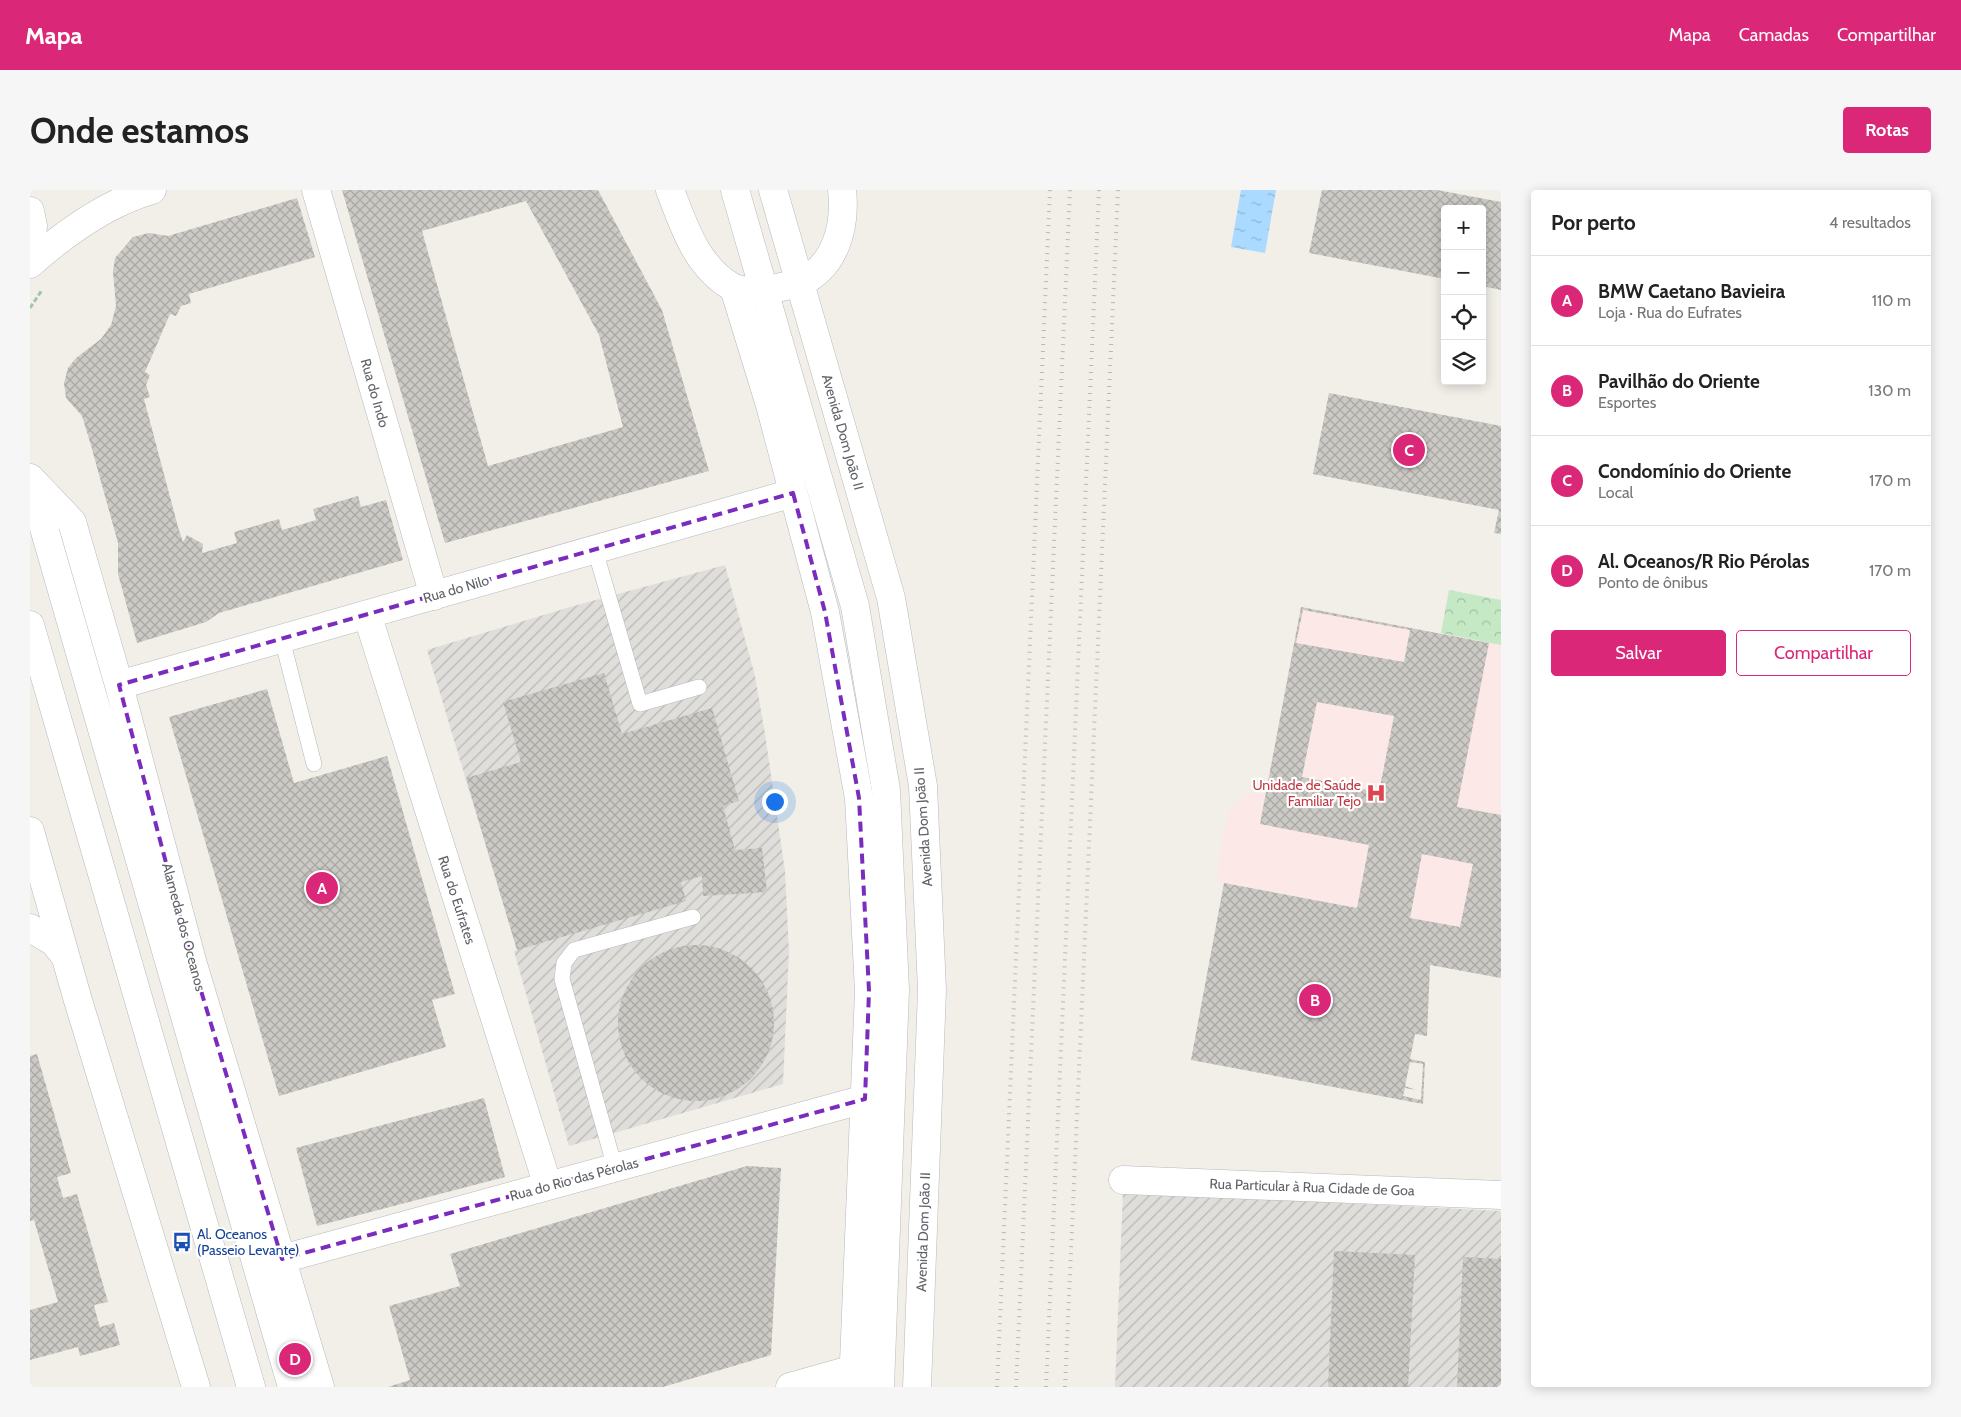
<!DOCTYPE html>
<html lang="pt">
<head>
<meta charset="utf-8">
<style>
  :root { --surface:#fff; --page:#f6f6f6; --text:#222; --muted:#767676; --line:#e0e0e0; --accent:#db2777 }
  body { margin:0; font-family:Cabin,sans-serif; background:var(--page); color:var(--text) }
  .controls { position:absolute; right:15px; top:15px; display:grid; overflow:hidden; border-radius:5px; box-shadow:0 2px 12px #0003 }
  .controls button { width:45px; height:45px; display:grid; place-items:center; padding:0; border:0; border-bottom:1px solid var(--line); background:var(--surface); color:var(--text); font:25px sans-serif }
  .you { position:absolute; left:744px; top:611px; width:18px; height:18px; margin:-12px; border:4px solid #fff; border-radius:50%; background:#1a73e8; box-shadow:0 0 0 8px #1a73e833 }
  .badge { display:grid; place-items:center; width:32px; height:32px; border-radius:50%; background:var(--accent); color:#fff; font-size:16px; font-weight:700 }
  .pin { position:absolute; translate:-50% -50%; border:2px solid #fff; box-shadow:0 1px 5px #0006 }
  .list { margin:0; padding:0; list-style:none }
  h2 { display:flex; justify-content:space-between; align-items:center; height:65px; margin:0; padding:0 20px; font-size:21px }
  h2 small { font-size:16px; font-weight:400; color:var(--muted) }
  .list li { display:grid; grid-template-columns:32px 1fr auto; gap:15px; align-items:center; box-sizing:border-box; height:90px; padding:0 20px; border-top:1px solid var(--line) }
  .list b { display:block; font-size:19px; white-space:nowrap }
  .list p { margin:0; font-size:16px; white-space:nowrap; color:var(--muted) }
  .list em { font-size:16px; font-style:normal; color:var(--muted) }
  .actions { display:flex; gap:10px; padding:15px 20px }
  .actions a { flex:1; padding:11px 0; border:1px solid var(--accent); border-radius:5px; text-align:center; font-size:18px; color:var(--accent) }
  .actions .main { background:var(--accent); color:#fff }
  .icon { flex:none; width:28px; height:28px; fill:none; stroke:currentColor; stroke-width:2; stroke-linecap:round; stroke-linejoin:round }
  .map { position:relative; flex:none; width:1471px; height:1197px; overflow:hidden; border-radius:5px }
  header { display:flex; align-items:center; gap:30px; box-sizing:border-box; height:70px; padding:0 25px; background:var(--accent); color:#fff }
  header strong { font-size:24px }
  nav { display:flex; gap:28px; margin-inline-start:auto; font-size:18px }
  .intro { display:flex; align-items:center; justify-content:space-between; box-sizing:border-box; height:120px; padding:0 30px }
  h1 { margin:0; font-size:35px }
  .button { padding:12px 22px; border-radius:5px; background:var(--accent); color:#fff; font-size:18px; font-weight:700 }
  main { display:flex; gap:30px; padding:0 30px }
  aside { flex:1; background:var(--surface); border-radius:5px; box-shadow:0 2px 12px #0003 }
  .map>svg:first-child { display:block }
  .industrial { fill:url(#industrial-furrows) }
  .medical { fill:#fce8e6 }
  .park { fill:url(#park-crowns) }
  .water { fill:url(#water-ripples) }
  .building { fill:url(#building-cross-hatch); fill-rule:evenodd }
  .lines { fill:none; stroke-linecap:round; stroke-linejoin:round }
  .lane-casing { stroke:#b5b8bc; stroke-width:16 }
  .street-casing { stroke:#b5b8bc; stroke-width:29 }
  .secondary-casing { stroke:#b6babf; stroke-width:29 }
  .path { stroke:#9cc7a9; stroke-width:3; stroke-dasharray:5 2.5; stroke-linecap:butt }
  .lane { stroke:#fff; stroke-width:15 }
  .street { stroke:#fff; stroke-width:28 }
  .secondary { stroke:#fff; stroke-width:28 }
  .rail { stroke:#b6b7b8; stroke-width:4; stroke-dasharray:1 6; stroke-linecap:butt }
  .marked { fill:none; stroke:#7b2cbf; stroke-width:4; stroke-dasharray:10 6; stroke-linejoin:round }
  .labels { text-anchor:middle; dominant-baseline:central; stroke-width:4.5; stroke-linejoin:round; paint-order:stroke }
  .street-label { font-size:14px; fill:#5f6368; stroke:#fff }
  .health-label { font-size:14px; fill:#be3a42; stroke:#fff; text-anchor:end }
  .transit-label { font-size:14px; fill:#164399; stroke:#fff; text-anchor:start }
</style>
</head>
<body>
<header>
<strong>Mapa</strong>
<nav><a>Mapa</a><a>Camadas</a><a>Compartilhar</a></nav>
</header>
<div class="intro"><h1>Onde estamos</h1><a class="button">Rotas</a></div>
<main>
<div class="map">
<svg width="1471" height="1197" viewBox="0 0 1471 1197">
  <defs>
    <pattern id="industrial-furrows" width="10" height="10" patternUnits="userSpaceOnUse" patternTransform="scale(1.25)"><rect width="10" height="10" fill="#e0deda"/><path d="M-1 1l2-2M0 10L10 0M9 11l2-2" fill="none" stroke="#b9b8b5"/></pattern>
    <pattern id="park-crowns" width="20" height="18" patternUnits="userSpaceOnUse" patternTransform="scale(1.25)"><rect width="20" height="18" fill="#c5e8c5"/><path d="M2 6a3 3 0 1 1 6 0M12 15a3 3 0 1 1 6 0" fill="none" stroke="#a3c0a4"/></pattern>
    <pattern id="water-ripples" width="26" height="14" patternUnits="userSpaceOnUse" patternTransform="scale(1.25)"><rect width="26" height="14" fill="#aadaff"/><path d="M2 4q2-2 4 0t4 0M15 11q2-2 4 0t4 0" fill="none" stroke="#8eb4d2"/></pattern>
    <pattern id="building-cross-hatch" width="8" height="8" patternUnits="userSpaceOnUse" patternTransform="scale(1.25)"><rect width="8" height="8" fill="#cccac5"/><path d="M0 0l8 8M0 8l8-8" fill="none" stroke="#a9a8a4"/></pattern>
  </defs>
  <rect width="100%" height="100%" fill="#f1efe8"/>
  <path class="industrial" d="M 695,375 L 725,486 L 735,544 L 755,681 L 759,762 L 753,894 L 539,956 L 484,761 L 487,760 L 397,460 L 540,417 Z
    M 1093,1002 L 1471,1021 L 1471,1197 L 1085,1197 Z"/>
  <path class="medical" d="M 1271,417 L 1471,455 L 1471,788 L 1400,775 L 1407,733 L 1186,691 L 1194,641 L 1201,618 L 1217,604 L 1236,601 Z"/>
  <path class="park" d="M 1419,400 L 1471,410 L 1471,455 L 1411,443 Z"/>
  <path class="water" d="M 1211,0 L 1246,0 L 1235,63 L 1201,57 Z"/>
  <path class="building" d="M 312,0 L 568,0 L 632,120 L 679,281 L 415,353 ZM 496,11 L 569,145 L 593,237 L 458,276 L 392,41 Z
    M 1292,0 L 1407,0 L 1471,12 L 1471,100 L 1452,96 L 1452,19 L 1415,19 L 1415,89 L 1279,63 Z
    M 267,8 L 285,67 L 159,104 L 161,113 L 151,116 L 146,126 L 140,124 L 115,182 L 120,185 L 116,195 L 120,207 L 114,209 L 148,337 L 153,352 L 157,345 L 173,354 L 172,363 L 207,353 L 204,342 L 249,329 L 252,340 L 263,337 L 286,330 L 283,319 L 328,306 L 331,317 L 356,310 L 373,370 L 189,423 L 176,432 L 107,453 L 88,384 L 88,353 L 60,252 L 52,226 L 36,208 L 34,193 L 38,178 L 46,168 L 71,149 L 81,135 L 86,116 L 83,82 L 85,68 L 103,47 L 119,43 L 138,46 Z
    M 1299,203 L 1471,236 L 1471,344 L 1464,343 L 1469,320 L 1283,284 Z
    M 1271,417 L 1459,453 L 1427,617 L 1471,625 L 1471,788 L 1400,775 L 1397,846 L 1385,844 L 1380,869 L 1395,872 L 1393,914 L 1161,870 L 1194,693 L 1327,718 L 1339,655 L 1230,634 ZM 1273,420 L 1380,440 L 1374,472 L 1266,453 ZM 1287,512 L 1364,526 L 1349,602 L 1272,587 ZM 1392,664 L 1443,674 L 1430,737 L 1380,728 ZM 1380,872 L 1393,874 L 1391,910 L 1373,906 L 1375,898 L 1386,900 L 1375,896 Z
    M 574,483 L 592,544 L 682,518 L 709,611 L 693,616 L 705,660 L 732,658 L 737,702 L 673,706 L 672,686 L 651,692 L 656,711 L 487,760 L 436,588 L 491,572 L 473,512 Z
    M 237,499 L 264,593 L 357,566 L 425,804 L 402,810 L 416,857 L 249,906 L 139,527 Z
    M588 833a78 78 0 1 1 156 0a78 78 0 1 1-156 0Z
    M 7,864 L 41,983 L 27,987 L 33,1008 L 47,1004 L 78,1112 L 64,1115 L 67,1127 L 70,1137 L 84,1133 L 90,1155 L 50,1166 L 48,1157 L 0,1170 L 0,1120 L 28,1112 L 4,1030 L 0,1031 L 0,866 Z
    M 454,908 L 475,987 L 287,1036 L 266,958 Z
    M 717,976 L 751,978 L 741,1165 L 633,1197 L 358,1197 L 380,1190 L 359,1116 L 430,1096 L 420,1064 Z
    M 1304,1061 L 1385,1065 L 1378,1197 L 1298,1197 Z
    M 1433,1067 L 1471,1069 L 1471,1197 L 1427,1197 Z"/>
  <g class="lines">
    <defs>
      <path id="lane" d="M 565,360 L 610,514 L 669,497
        M 252,449 L 284,574
        M 585,978 L 532,789 L 534,773 L 544,760 L 663,727"/>
      <path id="street" d="M 286,0 L 404,406
        M 0,21 L 3,36 L 0,63
        M 0,74 C 35,43 76,13 122,0
        M 704,98 L 740,215 L 795,422 L 829,608 L 839,801 L 823,1197
        M 0,288 L 42,332 L 89,495 L 162,771 L 290,1197
        M 1,293 L 262,1197
        M 337,424 L 518,996
        M 0,435 L 221,1197
        M 89,495 L 763,303
        M 0,641 L 47,807 L 166,1197
        M 0,738 L 24,752 L 35,766
        M 1093,990 L 1471,1005
        M 252,1069 L 835,909
        M 760,1197 L 824,1179"/>
      <path id="secondary" d="M 640,0 C 654,36 666,76 702,97 C 714,103 734,101 747,98 C 754,96 762,95 769,93 C 806,77 816,36 812,0
        M 705,0 L 825,416 L 856,600 L 865,800 L 850,1197
        M 743,0 L 861,408 L 893,596 L 902,800 L 887,1197"/>
    </defs>
    <use href="#lane" class="lane-casing"/>
    <use href="#street" class="street-casing"/>
    <use href="#secondary" class="secondary-casing"/>
    <path class="path" d="M 0,118 L 12,100"/>
    <use href="#lane" class="lane"/>
    <use href="#street" class="street"/>
    <use href="#secondary" class="secondary"/>
    <path class="rail" d="M 967,1197 L 1020,0
      M 986,1197 L 1040,0
      M 1016,1197 L 1069,0
      M 1035,1197 L 1088,0"/>
  </g>
  <path class="marked" d="M 763,303 L 795,422 L 829,608 L 839,801 L 835,909 L 252,1069 L 162,771 L 89,495 Z"/>
  <defs>
    <symbol id="hospital-bare" viewBox="-9 -9 18 18"><path d="M-5-5h3v3.5h4V-5h3V5h-3V1.5h-4V5h-3Z" fill="#e0444e" stroke="#fff" stroke-width="2.5" paint-order="stroke"/></symbol>
    <symbol id="bus-bare" viewBox="-9 -9 18 18"><path d="M-5-6H5V4H4V6H2V4H-2V6H-4V4H-5ZM-3.5-4V0h7V-4ZM-3.5 1.2v1.5H-2V1.2ZM2 1.2v1.5H3.5V1.2Z" fill="#1a4fb4" stroke="#fff" stroke-width="2.5" paint-order="stroke"/></symbol>
  </defs>
  <g fill-rule="evenodd">
    <use href="#hospital-bare" x="1332" y="589" width="28" height="28"/>
    <use href="#bus-bare" x="138" y="1038" width="28" height="28"/>
  </g>
  <g class="labels">
    <g class="street-label">
      <text transform="translate(345 203) rotate(74)">Rua do Indo</text>
      <text transform="translate(813 242) rotate(74)">Avenida Dom João II</text>
      <text transform="translate(426 399) rotate(-16)">Rua do Nilo</text>
      <text transform="translate(893 637) rotate(-94)">Avenida Dom João II</text>
      <text transform="translate(427 710) rotate(72)">Rua do Eufrates</text>
      <text transform="translate(154 737) rotate(75)">Alameda dos Oceanos</text>
      <text transform="translate(544 989) rotate(-15)">Rua do Rio das Pérolas</text>
      <text transform="translate(1282 997) rotate(2)">Rua Particular à Rua Cidade de Goa</text>
      <text transform="translate(893 1042) rotate(-88)">Avenida Dom João II</text>
    </g>
    <g class="health-label">
      <text x="1331" y="595">Unidade de Saúde<tspan x="1331" dy="16">Familiar Tejo</tspan></text>
    </g>
    <g class="transit-label">
      <text x="167" y="1044">Al. Oceanos<tspan x="167" dy="16">(Passeio Levante)</tspan></text>
    </g>
  </g>
</svg>
<div class="controls">
<button>+</button>
<button>−</button>
<button><svg class="icon" aria-label="locate" viewBox="0 0 24 24"><circle cx="12" cy="12" r="6"/><path d="M12 2v4M12 18v4M2 12h4M18 12h4"/></svg></button>
<button><svg class="icon" aria-label="layers" viewBox="0 0 24 24"><path d="M12 4l9 5-9 5-9-5zM3 14l9 5 9-5"/></svg></button>
</div>
<div class="you"></div>
<div class="pin badge" style="left:292px;top:698px">A</div>
<div class="pin badge" style="left:1285px;top:810px">B</div>
<div class="pin badge" style="left:1379px;top:260px">C</div>
<div class="pin badge" style="left:265px;top:1169px">D</div>
</div>
<aside>
<h2>Por perto<small>4 resultados</small></h2>
<ul class="list">
<li><span class="badge">A</span><div><b>BMW Caetano Bavieira</b><p>Loja · Rua do Eufrates</p></div><em>110 m</em></li>
<li><span class="badge">B</span><div><b>Pavilhão do Oriente</b><p>Esportes</p></div><em>130 m</em></li>
<li><span class="badge">C</span><div><b>Condomínio do Oriente</b><p>Local</p></div><em>170 m</em></li>
<li><span class="badge">D</span><div><b>Al. Oceanos/R Rio Pérolas</b><p>Ponto de ônibus</p></div><em>170 m</em></li>
</ul>
<div class="actions"><a class="main">Salvar</a><a>Compartilhar</a></div>
</aside>
</main>
</body>
</html>
